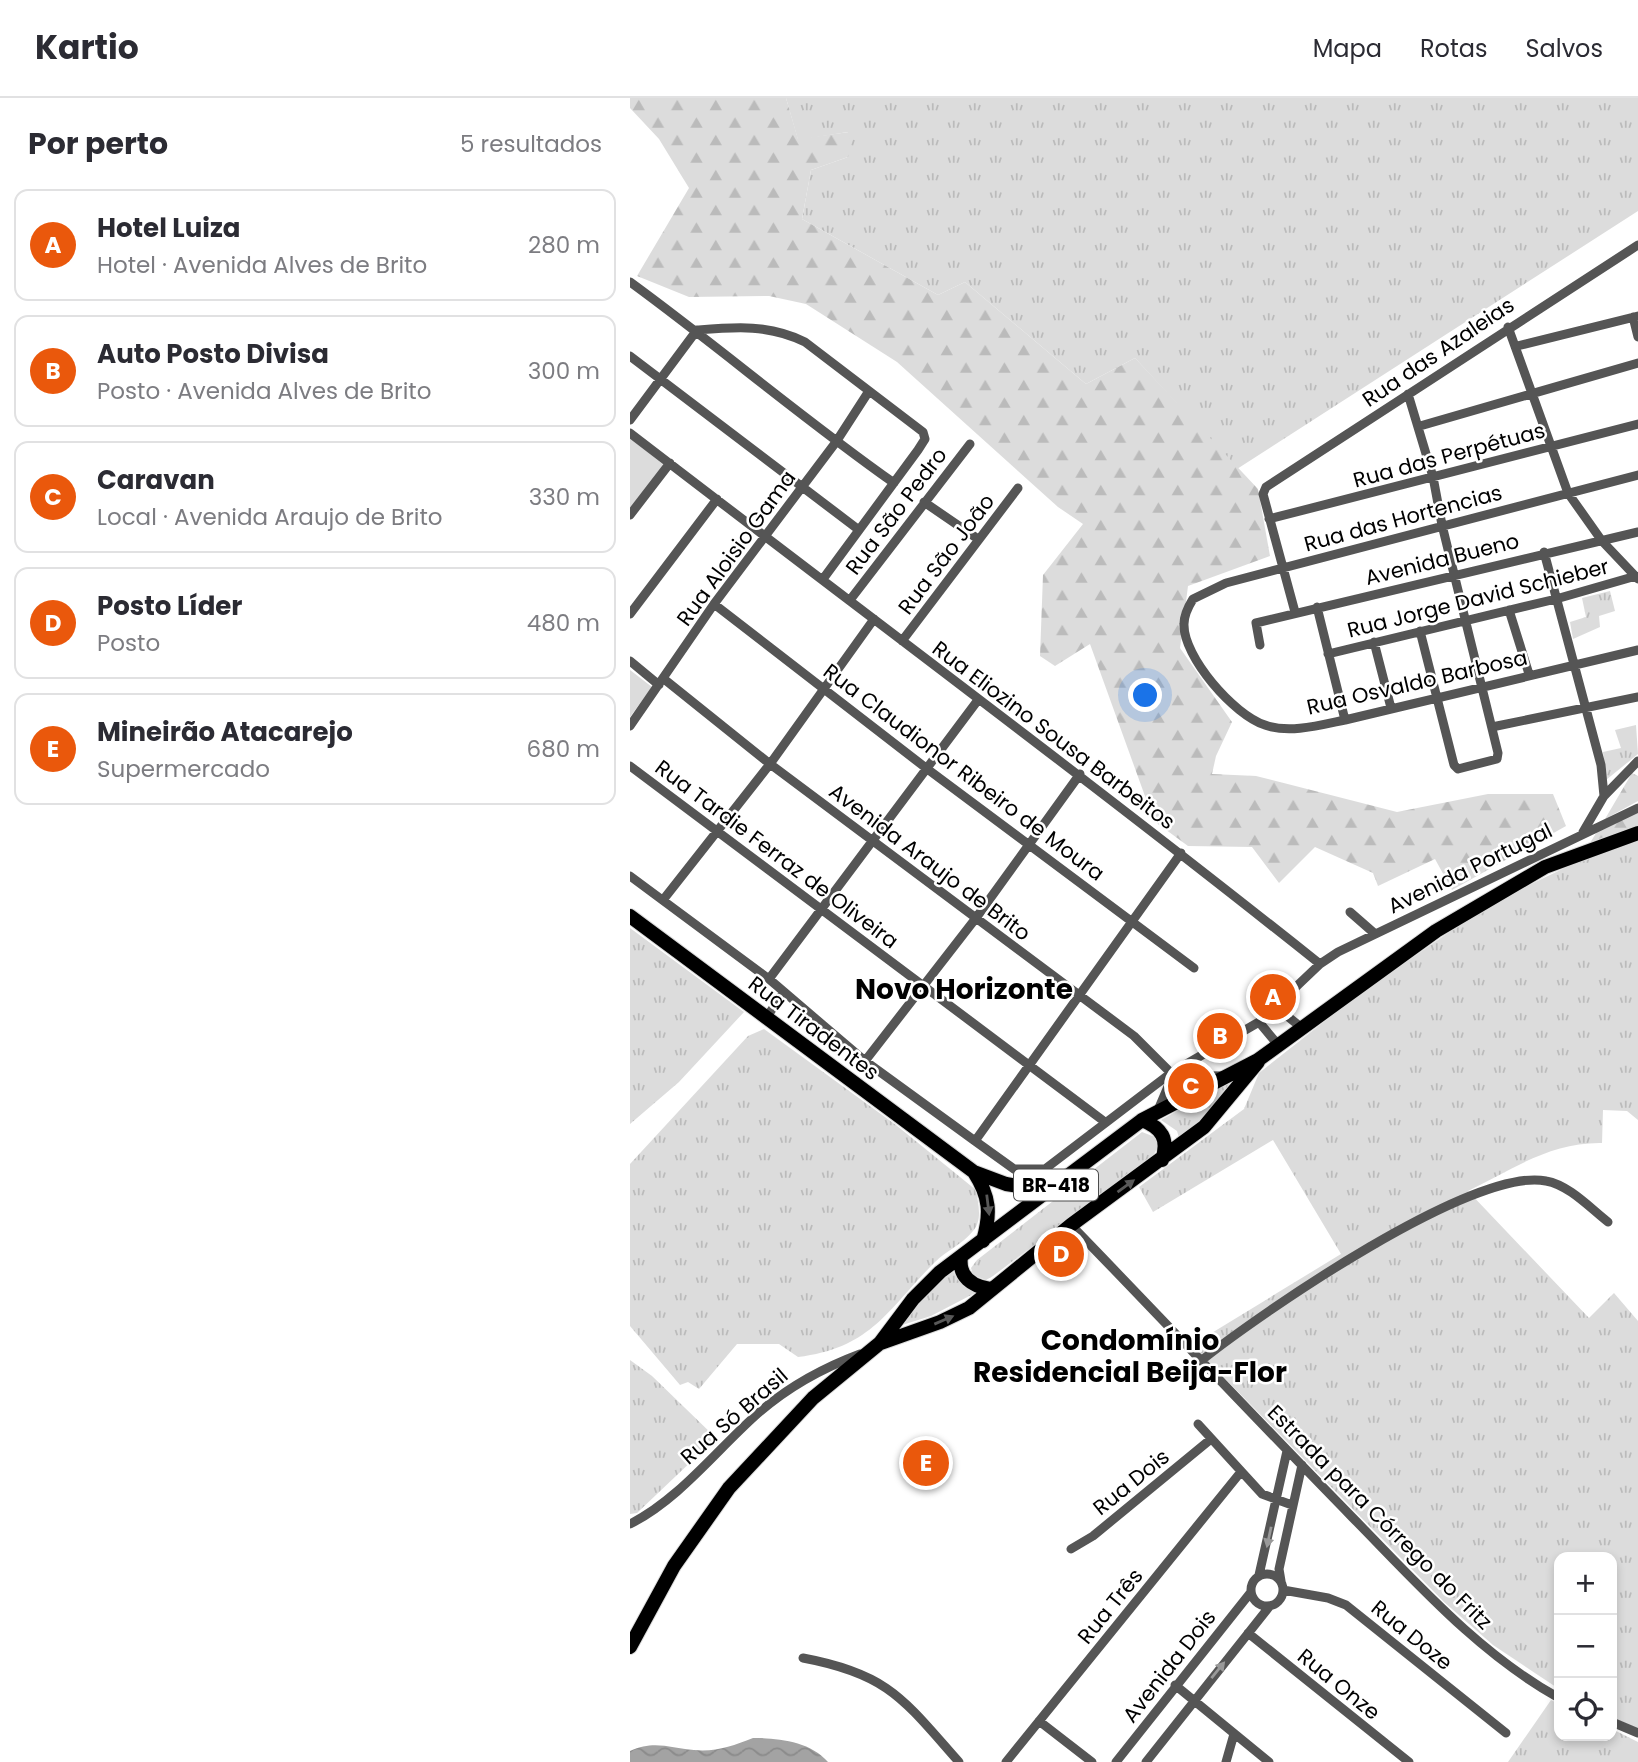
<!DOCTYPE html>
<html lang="pt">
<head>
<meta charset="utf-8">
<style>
  :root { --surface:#fff; --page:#f2f2f3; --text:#2b2b33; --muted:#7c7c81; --line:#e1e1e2; --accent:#ea580c }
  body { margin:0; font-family:Poppins,sans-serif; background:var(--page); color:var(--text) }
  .controls { position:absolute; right:21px; bottom:21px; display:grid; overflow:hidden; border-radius:14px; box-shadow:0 4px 10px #0003 }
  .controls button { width:63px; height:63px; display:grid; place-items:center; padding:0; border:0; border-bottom:2px solid var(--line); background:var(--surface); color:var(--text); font:35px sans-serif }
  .you { position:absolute; left:516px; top:598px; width:24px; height:24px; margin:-18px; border:5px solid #fff; border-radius:50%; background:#1a73e8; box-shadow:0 0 0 10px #1a73e833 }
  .badge { display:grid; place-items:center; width:46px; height:46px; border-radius:50%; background:var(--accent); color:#fff; font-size:23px; font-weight:700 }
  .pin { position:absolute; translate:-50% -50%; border:4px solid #fff; box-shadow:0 2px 7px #0006 }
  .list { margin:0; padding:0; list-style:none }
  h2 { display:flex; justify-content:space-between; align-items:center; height:91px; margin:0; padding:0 28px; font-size:30px }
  h2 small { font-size:23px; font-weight:400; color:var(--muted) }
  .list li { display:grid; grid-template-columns:46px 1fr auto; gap:21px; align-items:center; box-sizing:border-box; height:112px; margin:0 14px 14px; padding:0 14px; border:2px solid var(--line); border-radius:14px }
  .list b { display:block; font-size:26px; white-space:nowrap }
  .list p { margin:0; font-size:23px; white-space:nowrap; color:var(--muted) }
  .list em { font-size:23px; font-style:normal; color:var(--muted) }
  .icon { flex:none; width:38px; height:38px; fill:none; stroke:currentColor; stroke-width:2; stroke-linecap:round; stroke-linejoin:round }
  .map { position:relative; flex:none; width:1008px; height:1664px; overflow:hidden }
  header { display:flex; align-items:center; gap:42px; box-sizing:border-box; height:98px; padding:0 35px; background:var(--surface); border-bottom:2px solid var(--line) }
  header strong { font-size:33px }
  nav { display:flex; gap:38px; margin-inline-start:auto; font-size:24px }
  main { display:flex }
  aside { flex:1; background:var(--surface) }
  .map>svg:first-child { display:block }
  .grass { fill:url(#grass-tufts) }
  .forest { fill:url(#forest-firs) }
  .green { fill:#dcdcdc }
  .water { fill:url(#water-waves) }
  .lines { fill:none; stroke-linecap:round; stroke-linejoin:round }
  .primary-casing { stroke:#dbdbdb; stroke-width:16 }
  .minor { stroke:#555; stroke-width:9 }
  .primary { stroke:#000; stroke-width:14 }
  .oneway { fill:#595959 }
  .oneway2 { fill:#999 }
  .labels { text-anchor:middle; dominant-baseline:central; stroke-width:5; stroke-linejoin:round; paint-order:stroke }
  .shield { fill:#fff; stroke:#4c4c4c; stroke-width:2 }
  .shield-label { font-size:19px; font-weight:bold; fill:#000 }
  .street-label { font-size:21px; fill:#000; stroke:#fff }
  .district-label { font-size:28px; font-weight:bold; fill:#000; stroke:#fff }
</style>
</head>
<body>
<header>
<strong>Kartio</strong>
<nav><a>Mapa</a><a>Rotas</a><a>Salvos</a></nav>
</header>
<main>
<aside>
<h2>Por perto<small>5 resultados</small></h2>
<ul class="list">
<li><span class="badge">A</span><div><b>Hotel Luiza</b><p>Hotel · Avenida Alves de Brito</p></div><em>280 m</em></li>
<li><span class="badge">B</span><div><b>Auto Posto Divisa</b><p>Posto · Avenida Alves de Brito</p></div><em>300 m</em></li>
<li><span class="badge">C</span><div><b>Caravan</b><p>Local · Avenida Araujo de Brito</p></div><em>330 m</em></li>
<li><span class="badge">D</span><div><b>Posto Líder</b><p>Posto</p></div><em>480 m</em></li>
<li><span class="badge">E</span><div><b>Mineirão Atacarejo</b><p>Supermercado</p></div><em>680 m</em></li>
</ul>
</aside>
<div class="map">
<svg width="1008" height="1664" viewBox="0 0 1008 1664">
  <defs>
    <pattern id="grass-tufts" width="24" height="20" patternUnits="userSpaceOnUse" patternTransform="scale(1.75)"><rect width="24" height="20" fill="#dcdcdc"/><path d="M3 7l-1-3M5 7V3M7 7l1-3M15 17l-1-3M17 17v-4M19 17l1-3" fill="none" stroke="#bbb"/></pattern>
    <pattern id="forest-firs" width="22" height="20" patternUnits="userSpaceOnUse" patternTransform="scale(1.75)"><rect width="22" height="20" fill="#dcdcdc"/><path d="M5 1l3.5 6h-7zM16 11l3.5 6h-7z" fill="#bbb"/></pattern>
    <pattern id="water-waves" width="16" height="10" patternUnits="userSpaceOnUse" patternTransform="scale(1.75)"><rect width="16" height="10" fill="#a3a3a3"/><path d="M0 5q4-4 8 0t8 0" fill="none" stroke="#8b8b8b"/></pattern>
  </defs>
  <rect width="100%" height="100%" fill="#fff"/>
  <path class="grass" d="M 156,0 L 1008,0 L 1008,113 L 607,371 L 505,260 L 456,286 L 335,184 L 308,197 L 172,121 L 181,72 L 218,59 L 218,34 L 168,42 Z
    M 980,493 L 985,513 L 969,518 L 970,529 L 943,541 L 940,524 L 956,519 L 952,500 Z
    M 1006,627 L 1008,656 L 976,682 L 973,654 L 991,650 L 985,632 Z
    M 1008,743 L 1008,1022 L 997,1013 L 973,1012 L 972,1045 C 921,1044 883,1071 838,1093 L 959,1220 L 984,1195 L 1008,1223 L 1008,1631 L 982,1619 L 982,1459 L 929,1459 L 929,1591 L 863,1547 L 814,1504 L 562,1247 L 711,1156 L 643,1042 L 523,1114 L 509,1089 L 614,1011 L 629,975 L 724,900 L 844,817 L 895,789 L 947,764 Z
    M 0,830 L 114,914 L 49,984 L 0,1026 Z
    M 134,931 L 266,1027 L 346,1092 C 348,1105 353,1122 343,1133 C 333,1146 316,1153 305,1164 C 258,1211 242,1250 168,1259 L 149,1246 L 107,1246 L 69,1291 L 58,1284 L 50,1287 L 0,1228 L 0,1066 L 118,938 Z
    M 609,982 L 574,1023 L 550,1043 L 547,1033 L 531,1022 L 591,988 Z
    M 512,1034 L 525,1039 L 530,1045 L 523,1058 L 363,1178 L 356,1182 L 343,1177 L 341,1170 L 347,1162 Z
    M 322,1172 L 333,1188 L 349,1193 L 301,1218 L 269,1228 L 304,1188 Z
    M 0,1262 L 22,1278 L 86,1340 L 7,1415 L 0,1416 Z
    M 921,1602 L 929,1606 L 929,1638 L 982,1638 L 982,1631 L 1008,1644 L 1008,1664 L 878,1664 Z"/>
  <path class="forest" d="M 0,0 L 156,0 L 168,41 L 219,34 L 221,48 L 218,59 L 181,72 L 172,121 L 308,197 L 335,184 L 456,286 L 505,260 L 628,391 L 640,458 L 558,488 L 550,550 L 602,624 L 586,658 L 582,676 L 626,678 L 767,714 L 858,696 L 923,696 L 936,728 L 822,792 L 805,761 L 748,788 L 743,775 L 685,749 L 649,785 L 622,749 L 558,748 L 524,723 L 460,546 L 425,568 L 410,558 L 413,477 L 453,426 L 428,409 L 267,264 L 176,206 L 139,198 L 59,199 L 7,178 L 59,90 L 29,41 L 0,10 Z
    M 1002,675 L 1008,678 L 1008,703 L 975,721 Z
    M 1008,713 L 1008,728 L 960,745 L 968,732 Z"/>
  <path class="green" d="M 0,340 L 35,368 L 0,410 Z
    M 0,572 L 22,589 L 0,619 Z"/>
  <path class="water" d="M 123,1640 C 148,1640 180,1643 198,1664 L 0,1664 L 0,1653 C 24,1642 40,1650 64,1652 C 86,1654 103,1648 123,1640 Z"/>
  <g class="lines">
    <defs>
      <path id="primary" d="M 0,818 L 344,1074 L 376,1086 L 418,1093
        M 512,1022 C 532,1030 539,1041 532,1062
        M 344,1074 C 360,1099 361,1115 353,1143
        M 331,1159 C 328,1179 342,1188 360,1191
        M 251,1245 L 310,1224 L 339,1210 L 441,1127 L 574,1029 L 628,964
        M 0,1549 L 44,1468 L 99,1390 L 183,1300 L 250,1245 L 283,1201 L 310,1174 L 512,1022 L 628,962 L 806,833 L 915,769 L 1008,735"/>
    </defs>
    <use href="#primary" class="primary-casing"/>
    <path class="minor" d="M 0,184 C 89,249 173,321 264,385
      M 1003,219 L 1008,239
      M 878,229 L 938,395 L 972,443 L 1008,481
      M 887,248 L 1008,218
      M 0,258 L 229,432
      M 778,296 L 803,379 L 812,427 L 868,655 L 867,661 L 828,671 L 824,667 L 790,533
      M 0,322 L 67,232 C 105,229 139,226 175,244 L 293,334 L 295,341 L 288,352 L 193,481
      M 790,328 L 1008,265
      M 0,335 C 230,512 463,685 690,866
      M 1008,377 L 596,485 L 563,501 C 558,509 554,517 554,526 C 553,559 604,617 635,627 C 659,636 691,627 715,622 L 1008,552
      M 294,404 L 348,441
      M 0,417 L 40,365
      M 639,421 L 1008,326
      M 914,454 L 971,667 L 974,698
      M 220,502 L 340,346
      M 84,506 L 296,670 L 564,870
      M 687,509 L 715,622
      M 879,512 L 899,576
      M 665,514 L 633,396 L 636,389 L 1008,147
      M 0,516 L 87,401
      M 272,543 L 388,390
      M 744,544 L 761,610
      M 630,547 L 626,525 L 1008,434
      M 698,556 L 926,501 L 1006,478
      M 0,563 L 29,587
      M 34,581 L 140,666 L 504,938 L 543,977 L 592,978
      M 0,628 L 84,506 L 206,344 L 239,293
      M 862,629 L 1008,599
      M 0,668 L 475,1024
      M 953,734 L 974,698 L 1008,663
      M 0,778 L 139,881 L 235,963 L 345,1043 L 384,1071 L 415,1071 L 541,975 L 629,924 L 690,866 L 708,854 L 1008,710
      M 33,802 L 140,666 L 244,521
      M 720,814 L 744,835
      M 139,881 L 348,602
      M 646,909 L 672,930
      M 136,920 L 154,894
      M 629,924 L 649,948
      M 235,963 L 346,820 L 450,676
      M 528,1012 L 543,977
      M 345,1043 L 551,755
      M 441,1127 C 535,1224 627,1322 722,1419 C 786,1484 848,1555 929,1600
      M 572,1262 C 631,1215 844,1068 916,1083 C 939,1087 960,1110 978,1124
      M 568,1326 L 632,1396 L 662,1407
      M 0,1426 C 48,1402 85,1354 125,1318 C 156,1290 190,1271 230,1256
      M 441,1451 L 463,1438 L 581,1341
      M621 1492a16 16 0 1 1 32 0a16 16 0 1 1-32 0Z
      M 629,1477 L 657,1353
      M 651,1483 L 649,1471 L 672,1367
      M 653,1492 L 698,1500 L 716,1507 L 876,1635
      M 618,1535 L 779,1664
      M 173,1560 C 259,1576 274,1602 329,1664
      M 545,1587 L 639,1664
      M 409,1623 L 462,1664
      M 982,1624 L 1008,1635
      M 376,1664 L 610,1375
      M 486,1664 L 621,1494
      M 516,1664 L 639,1509
      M 596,1664 L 604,1636"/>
    <use href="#primary" class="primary"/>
  </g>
  <defs><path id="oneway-solid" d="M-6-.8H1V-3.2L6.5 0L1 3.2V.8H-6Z" transform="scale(1.75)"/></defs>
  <g class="oneway">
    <use href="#oneway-solid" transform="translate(496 1088) rotate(-36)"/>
    <use href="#oneway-solid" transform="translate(358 1107) rotate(83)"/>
    <use href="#oneway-solid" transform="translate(314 1222) rotate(-23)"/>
  </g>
  <g class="oneway2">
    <use href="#oneway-solid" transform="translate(639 1439) rotate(102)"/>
    <use href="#oneway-solid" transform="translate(588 1572) rotate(-51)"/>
  </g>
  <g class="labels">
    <rect class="shield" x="384" y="1071.5" width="84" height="31" rx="5"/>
    <g class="shield-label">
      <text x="426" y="1087">BR-418</text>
    </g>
    <g class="street-label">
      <text transform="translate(808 254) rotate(-34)">Rua das Azaleias</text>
      <text transform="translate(819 357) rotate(-15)">Rua das Perpétuas</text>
      <text transform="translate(266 413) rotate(-53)">Rua São Pedro</text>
      <text transform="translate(773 420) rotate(-15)">Rua das Hortencias</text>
      <text transform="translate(106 450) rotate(-54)">Rua Aloisio Gama</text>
      <text transform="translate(316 456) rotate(-53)">Rua São João</text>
      <text transform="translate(812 461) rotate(-14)">Avenida Bueno</text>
      <text transform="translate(848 500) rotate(-14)">Rua Jorge David Schieber</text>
      <text transform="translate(787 584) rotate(-13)">Rua Osvaldo Barbosa</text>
      <text transform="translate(424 637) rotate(37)">Rua Eliozino Sousa Barbeitos</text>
      <text transform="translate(334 674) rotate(37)">Rua Claudionor Ribeiro de Moura</text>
      <text transform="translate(147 756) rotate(37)">Rua Tardie Ferraz de Oliveira</text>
      <text transform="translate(300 764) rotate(37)">Avenida Araujo de Brito</text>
      <text transform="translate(840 770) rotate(-26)">Avenida Portugal</text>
      <text transform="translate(184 930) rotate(37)">Rua Tiradentes</text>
      <text transform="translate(104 1318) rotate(-41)">Rua Só Brasil</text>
      <text transform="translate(501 1384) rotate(-39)">Rua Dois</text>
      <text transform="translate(750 1419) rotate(45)">Estrada para Córrego do Fritz</text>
      <text transform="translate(480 1508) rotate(-51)">Rua Três</text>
      <text transform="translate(782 1537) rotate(39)">Rua Doze</text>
      <text transform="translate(539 1568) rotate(-52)">Avenida Dois</text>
      <text transform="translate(709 1586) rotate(39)">Rua Onze</text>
    </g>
    <g class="district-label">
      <text x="334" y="891">Novo Horizonte</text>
      <text x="500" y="1242">Condomínio<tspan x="500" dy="32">Residencial Beija-Flor</tspan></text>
    </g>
  </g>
</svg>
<div class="controls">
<button>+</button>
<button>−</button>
<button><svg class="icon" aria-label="locate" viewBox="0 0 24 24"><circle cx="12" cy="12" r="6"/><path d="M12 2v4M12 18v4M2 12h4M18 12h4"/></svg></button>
</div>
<div class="you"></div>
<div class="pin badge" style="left:643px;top:899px">A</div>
<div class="pin badge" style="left:590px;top:938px">B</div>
<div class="pin badge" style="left:561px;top:988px">C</div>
<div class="pin badge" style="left:431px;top:1156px">D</div>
<div class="pin badge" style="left:296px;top:1365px">E</div>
</div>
</main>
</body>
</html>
